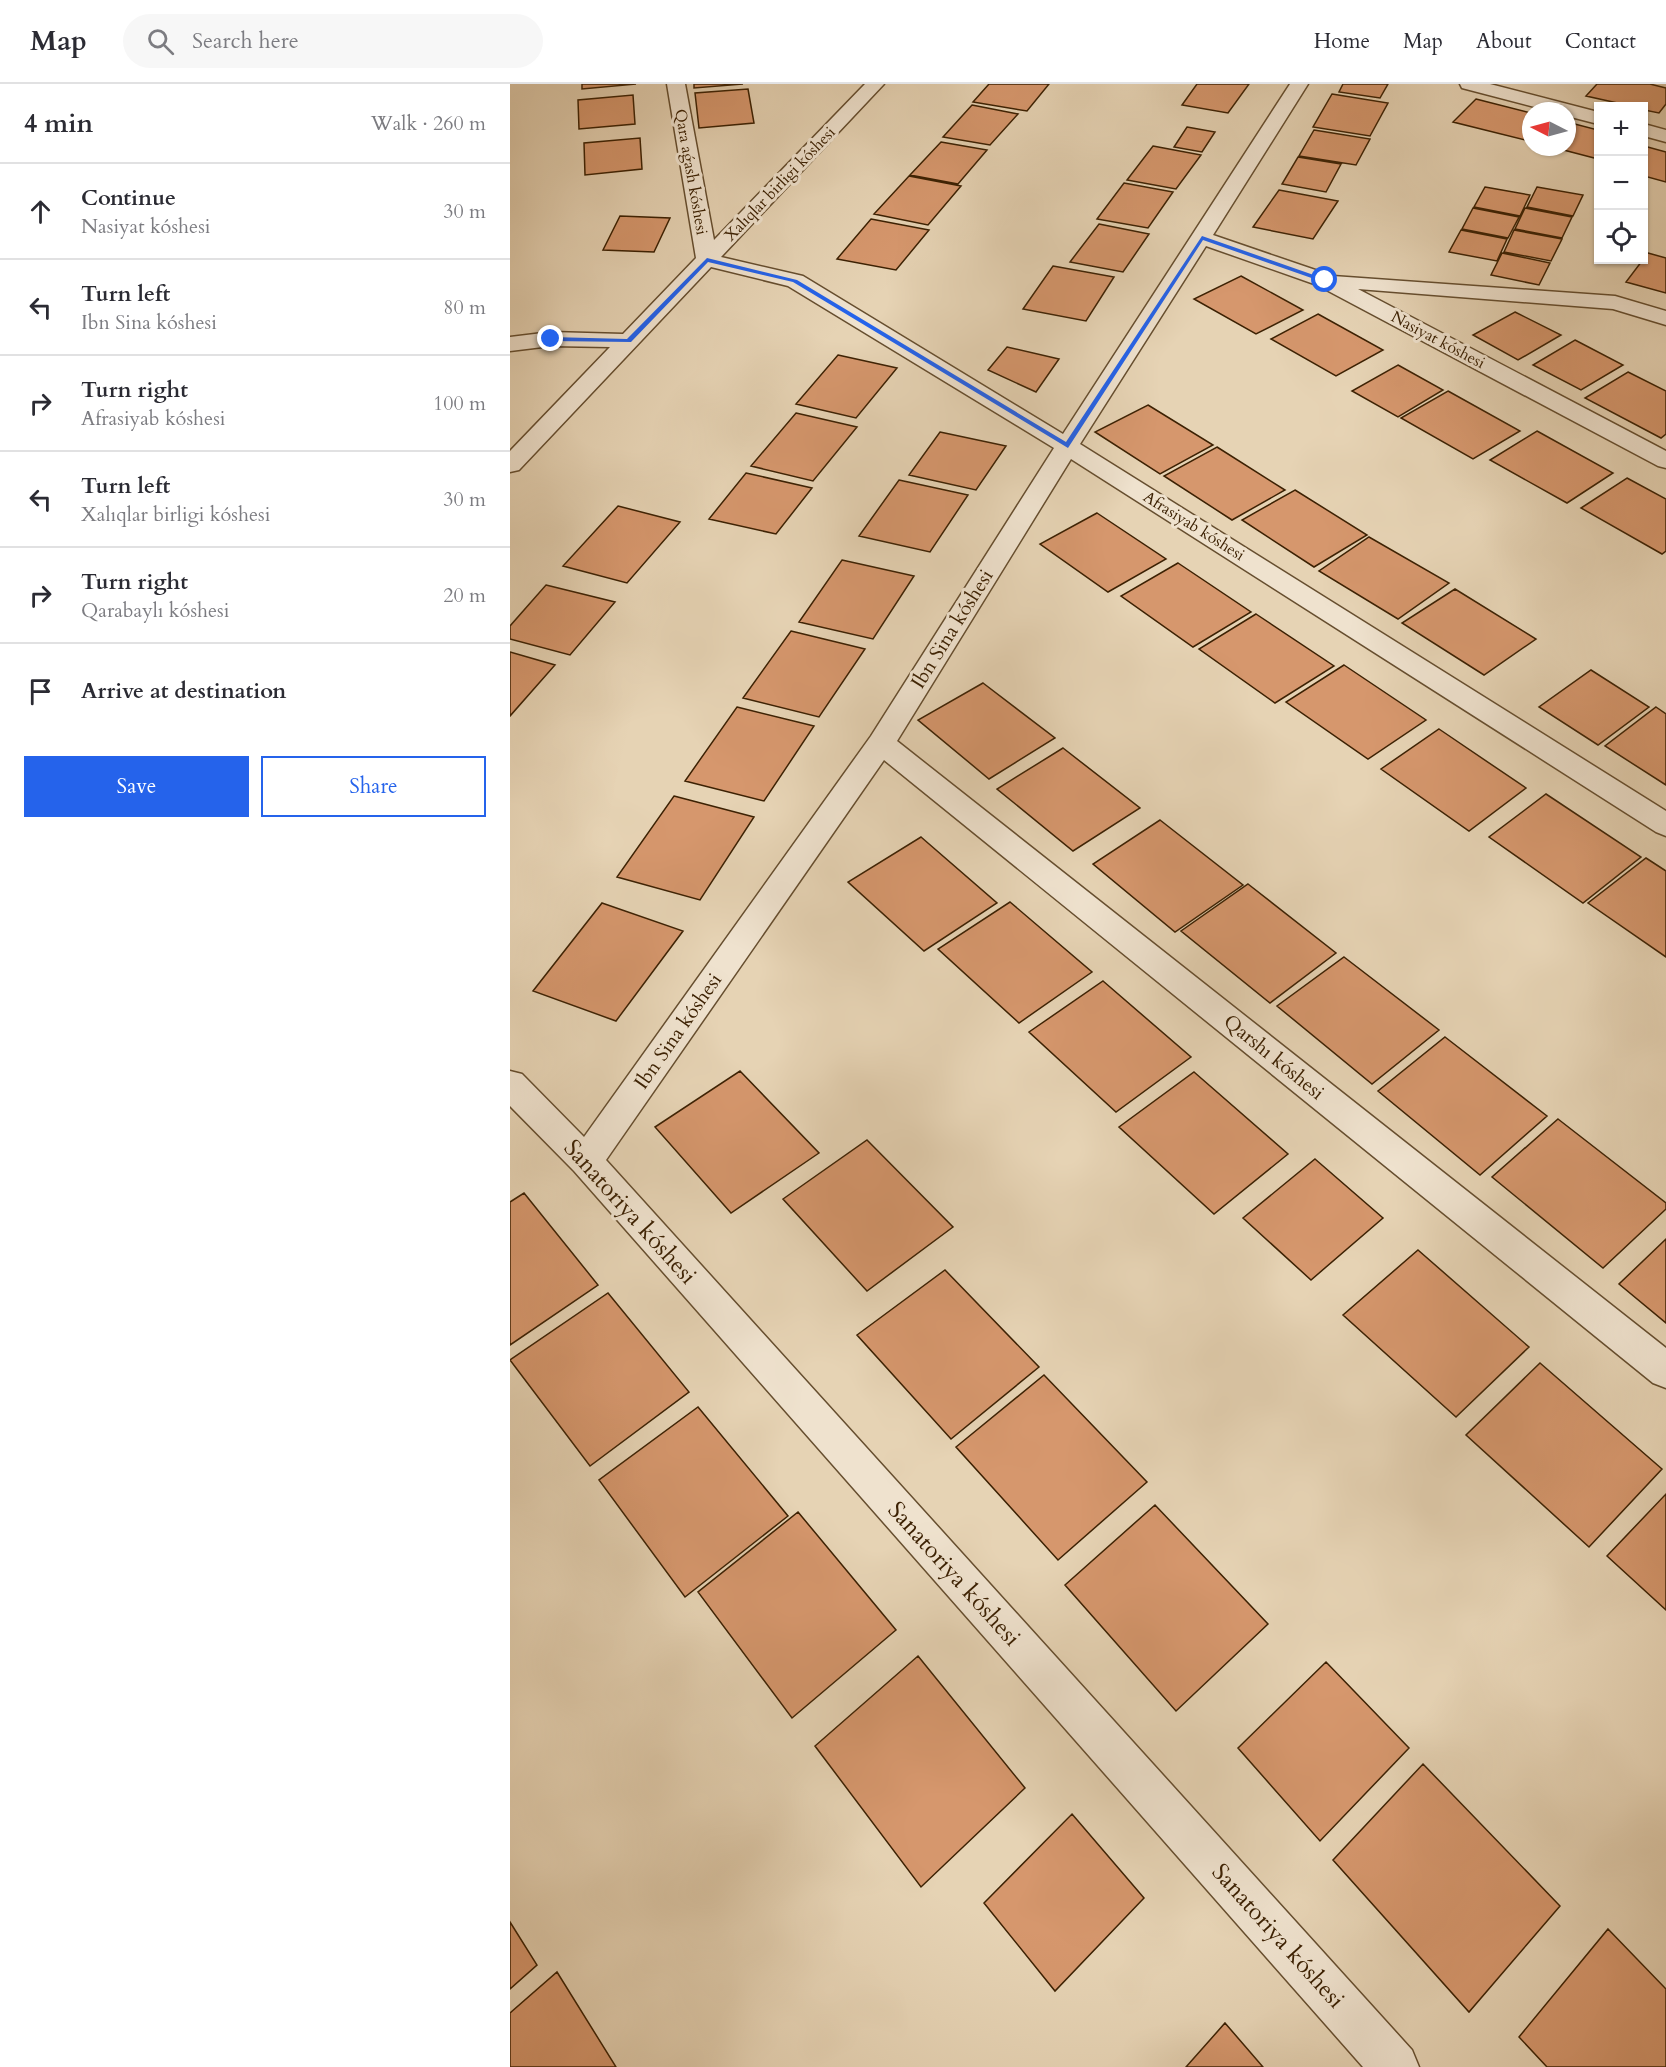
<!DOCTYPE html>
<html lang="en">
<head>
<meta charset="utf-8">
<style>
  :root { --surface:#fff; --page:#f7f7f7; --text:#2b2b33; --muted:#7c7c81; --line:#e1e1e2; --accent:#2563eb }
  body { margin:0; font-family:Cardo,serif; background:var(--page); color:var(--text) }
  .controls { position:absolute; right:18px; top:18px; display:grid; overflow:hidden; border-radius:0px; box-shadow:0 2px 4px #0004 }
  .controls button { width:54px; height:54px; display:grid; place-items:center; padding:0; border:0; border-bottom:2px solid var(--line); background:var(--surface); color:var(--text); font:30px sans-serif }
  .compass { position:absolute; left:1012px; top:18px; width:54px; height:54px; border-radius:50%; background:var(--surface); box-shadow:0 2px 4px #0004; rotate:276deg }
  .stop { position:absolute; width:18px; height:18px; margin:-14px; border:4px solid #2563eb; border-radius:50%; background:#fff }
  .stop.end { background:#2563eb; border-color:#fff; box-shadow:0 2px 6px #0008 }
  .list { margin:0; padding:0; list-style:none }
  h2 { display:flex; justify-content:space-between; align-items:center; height:78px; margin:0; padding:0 24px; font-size:26px }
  h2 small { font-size:20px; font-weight:400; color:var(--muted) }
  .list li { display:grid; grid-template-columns:39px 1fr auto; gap:18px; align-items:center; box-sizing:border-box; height:96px; padding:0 24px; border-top:2px solid var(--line) }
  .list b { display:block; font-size:22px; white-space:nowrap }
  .list p { margin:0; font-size:20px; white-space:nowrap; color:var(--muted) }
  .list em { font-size:20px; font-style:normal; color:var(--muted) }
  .actions { display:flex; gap:12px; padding:18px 24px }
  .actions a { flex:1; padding:14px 0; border:2px solid var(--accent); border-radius:0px; text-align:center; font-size:21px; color:var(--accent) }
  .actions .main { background:var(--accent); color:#fff }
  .icon { flex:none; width:33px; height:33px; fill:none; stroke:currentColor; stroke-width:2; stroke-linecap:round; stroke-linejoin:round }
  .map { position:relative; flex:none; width:1156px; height:1983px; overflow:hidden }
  header { display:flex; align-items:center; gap:36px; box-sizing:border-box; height:84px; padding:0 30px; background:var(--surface); border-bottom:2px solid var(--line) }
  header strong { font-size:28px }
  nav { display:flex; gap:33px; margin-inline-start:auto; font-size:21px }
  .search { width:420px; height:54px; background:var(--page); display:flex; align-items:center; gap:15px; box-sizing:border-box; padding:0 21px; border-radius:33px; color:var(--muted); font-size:22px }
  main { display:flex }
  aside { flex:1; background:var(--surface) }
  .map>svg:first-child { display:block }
  .building { fill:#d6976d; stroke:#3c2103; stroke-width:1.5 }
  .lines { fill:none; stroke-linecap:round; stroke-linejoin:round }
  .street-casing { stroke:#664e2f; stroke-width:3 }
  .street { fill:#efe2ce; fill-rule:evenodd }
  .route { fill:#2563eb }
  .labels { text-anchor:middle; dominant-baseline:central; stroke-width:6; stroke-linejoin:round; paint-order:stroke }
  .far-street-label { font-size:16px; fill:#3c2103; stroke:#efe2ce }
  .street-label { font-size:20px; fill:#3c2103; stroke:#efe2ce }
  .near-street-label { font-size:24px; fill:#3c2103; stroke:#efe2ce }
</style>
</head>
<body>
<header>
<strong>Map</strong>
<div class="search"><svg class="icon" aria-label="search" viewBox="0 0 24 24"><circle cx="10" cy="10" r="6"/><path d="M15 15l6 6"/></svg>Search here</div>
<nav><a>Home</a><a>Map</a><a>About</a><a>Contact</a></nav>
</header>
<main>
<aside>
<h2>4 min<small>Walk · 260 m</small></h2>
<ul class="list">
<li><svg class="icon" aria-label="ahead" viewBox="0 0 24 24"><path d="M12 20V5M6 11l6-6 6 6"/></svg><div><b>Continue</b><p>Nasiyat kóshesi</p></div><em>30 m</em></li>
<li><svg class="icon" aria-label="left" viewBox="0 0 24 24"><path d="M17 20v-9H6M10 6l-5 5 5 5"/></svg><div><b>Turn left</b><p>Ibn Sina kóshesi</p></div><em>80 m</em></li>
<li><svg class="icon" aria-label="right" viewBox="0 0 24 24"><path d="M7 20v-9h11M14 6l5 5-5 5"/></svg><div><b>Turn right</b><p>Afrasiyab kóshesi</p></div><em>100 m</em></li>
<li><svg class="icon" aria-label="left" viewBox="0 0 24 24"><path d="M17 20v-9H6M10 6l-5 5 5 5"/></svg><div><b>Turn left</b><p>Xalıqlar birligi kóshesi</p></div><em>30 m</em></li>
<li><svg class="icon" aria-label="right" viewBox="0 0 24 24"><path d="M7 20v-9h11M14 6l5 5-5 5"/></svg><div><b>Turn right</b><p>Qarabaylı kóshesi</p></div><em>20 m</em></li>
<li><svg class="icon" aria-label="arrive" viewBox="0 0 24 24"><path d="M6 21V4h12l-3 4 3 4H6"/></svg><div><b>Arrive at destination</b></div></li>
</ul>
<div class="actions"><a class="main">Save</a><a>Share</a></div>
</aside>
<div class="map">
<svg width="1156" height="1983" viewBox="0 0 1156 1983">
  <rect width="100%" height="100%" fill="#e6d3b4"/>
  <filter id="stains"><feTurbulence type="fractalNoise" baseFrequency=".00333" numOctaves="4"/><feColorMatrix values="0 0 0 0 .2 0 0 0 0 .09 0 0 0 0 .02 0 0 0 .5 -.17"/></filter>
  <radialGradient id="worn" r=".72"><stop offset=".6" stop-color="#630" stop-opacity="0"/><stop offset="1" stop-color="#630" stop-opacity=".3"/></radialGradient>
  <path class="building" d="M 72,0 L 126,0 L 72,5 Z
    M 184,0 L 233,0 L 184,4 Z
    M 479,0 L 539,0 L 517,27 L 463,18 Z
    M 687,0 L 739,0 L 718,29 L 672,21 Z
    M 833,0 L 878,0 L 870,14 L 829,8 Z
    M 1087,0 L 1140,0 L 1156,4 L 1156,20 L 1149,29 L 1134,26 L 1134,22 L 1121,22 L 1076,12 Z
    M 238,5 L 244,39 L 189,44 L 185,9 Z
    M 822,10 L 878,19 L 860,52 L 803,43 Z
    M 123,11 L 125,40 L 69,45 L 68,16 Z
    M 966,15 L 1021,29 L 1021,50 L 1015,56 L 943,38 Z
    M 462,21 L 508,30 L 480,61 L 433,53 Z
    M 1057,38 L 1088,46 L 1088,75 L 1042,63 L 1057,63 Z
    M 677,43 L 705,48 L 692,68 L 664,63 Z
    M 804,46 L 860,55 L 846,81 L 789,72 Z
    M 130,54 L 132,85 L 75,91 L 74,59 Z
    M 431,58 L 477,66 L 448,100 L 400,91 Z
    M 643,62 L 691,71 L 666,105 L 617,96 Z
    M 1134,62 L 1156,68 L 1156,98 L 1134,92 Z
    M 788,73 L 831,80 L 816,108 L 772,100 Z
    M 399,92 L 451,102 L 418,141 L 364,130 Z
    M 614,99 L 663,108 L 638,144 L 587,135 Z
    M 975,103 L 1020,111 L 1010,132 L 964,123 Z
    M 1027,103 L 1073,111 L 1063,132 L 1017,123 Z
    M 769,106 L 828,117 L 803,155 L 743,143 Z
    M 963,124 L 1009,133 L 998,154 L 952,145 Z
    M 1015,124 L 1062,133 L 1052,154 L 1005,145 Z
    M 110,132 L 160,134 L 144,168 L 93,166 Z
    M 361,135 L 419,146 L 386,186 L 327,175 Z
    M 589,140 L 639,150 L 613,188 L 560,178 Z
    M 951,146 L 997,155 L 987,177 L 939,168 Z
    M 1004,146 L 1052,155 L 1041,177 L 994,168 Z
    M 992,169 L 1040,179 L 1029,201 L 981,191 Z
    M 1138,169 L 1156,174 L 1156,209 L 1116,198 Z
    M 543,182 L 604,193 L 576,237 L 513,225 Z
    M 731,192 L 793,226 L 746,250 L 684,215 Z
    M 1005,228 L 1051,251 L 1008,276 L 963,251 Z
    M 808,230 L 873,266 L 826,292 L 761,255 Z
    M 1065,256 L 1113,281 L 1071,306 L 1023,281 Z
    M 497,263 L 549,275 L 526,308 L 478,286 Z
    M 328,271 L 387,284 L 346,334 L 286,320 Z
    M 888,281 L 933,306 L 888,333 L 842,307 Z
    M 1118,288 L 1156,307 L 1156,350 L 1151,354 L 1075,314 Z
    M 938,307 L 1010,347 L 963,375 L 891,334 Z
    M 638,321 L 703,361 L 650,390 L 585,348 Z
    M 286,329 L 347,343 L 303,397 L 241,382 Z
    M 1027,347 L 1103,389 L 1057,419 L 980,376 Z
    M 430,348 L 496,362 L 466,406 L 399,391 Z
    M 707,363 L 775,406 L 722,436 L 654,392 Z
    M 236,389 L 302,404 L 266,450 L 199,435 Z
    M 1117,394 L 1156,415 L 1156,467 L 1152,470 L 1071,424 Z
    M 389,396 L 458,411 L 420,468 L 349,452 Z
    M 785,406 L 857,451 L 804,483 L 732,436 Z
    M 108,422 L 170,438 L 117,499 L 53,482 Z
    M 587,429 L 656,475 L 598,508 L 530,460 Z
    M 859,453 L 939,499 L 888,535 L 809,487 Z
    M 332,476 L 404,492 L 363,555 L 289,538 Z
    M 668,479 L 741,528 L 683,563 L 611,512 Z
    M 36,501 L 105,518 L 60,571 L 0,555 L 0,542 Z
    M 945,505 L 1026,555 L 974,591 L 892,539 Z
    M 746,530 L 824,582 L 765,619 L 689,565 Z
    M 281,547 L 355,565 L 309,633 L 233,614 Z
    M 0,568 L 45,581 L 0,632 Z
    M 834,581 L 916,636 L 858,675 L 776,618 Z
    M 1081,586 L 1139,623 L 1088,661 L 1029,623 Z
    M 473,599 L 545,654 L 479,695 L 408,636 Z
    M 227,623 L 304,642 L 254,717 L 175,697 Z
    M 1146,623 L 1156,630 L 1156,701 L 1095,662 Z
    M 929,645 L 1016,704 L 959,747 L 871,685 Z
    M 553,664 L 630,724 L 563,767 L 487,705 Z
    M 1036,710 L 1131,773 L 1073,819 L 979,753 Z
    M 164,712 L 244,733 L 190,816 L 107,793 Z
    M 650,736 L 733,801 L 665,848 L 583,780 Z
    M 411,753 L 487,819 L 414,867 L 338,798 Z
    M 1136,774 L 1156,787 L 1156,873 L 1078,819 Z
    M 738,800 L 826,869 L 760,919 L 671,847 Z
    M 500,818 L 582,888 L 509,939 L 428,865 Z
    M 92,819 L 173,847 L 106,937 L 23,907 Z
    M 834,873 L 929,946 L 862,1000 L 767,922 Z
    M 593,897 L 681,973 L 606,1028 L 519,948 Z
    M 935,953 L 1037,1032 L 970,1091 L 868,1007 Z
    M 230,987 L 309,1069 L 221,1129 L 145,1043 Z
    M 684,988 L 778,1070 L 704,1130 L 609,1043 Z
    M 1048,1035 L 1156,1119 L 1156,1125 L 1093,1184 L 982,1093 Z
    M 357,1056 L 443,1143 L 357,1207 L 273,1115 Z
    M 805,1075 L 873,1134 L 801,1196 L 733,1134 Z
    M 14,1109 L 88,1201 L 0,1261 L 0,1118 Z
    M 1156,1155 L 1156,1239 L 1109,1200 Z
    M 908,1166 L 1019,1263 L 946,1333 L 833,1231 Z
    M 435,1186 L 529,1283 L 441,1355 L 347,1251 Z
    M 98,1209 L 179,1308 L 80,1382 L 0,1276 Z
    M 1030,1279 L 1152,1385 L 1079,1463 L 956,1351 Z
    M 534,1291 L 637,1398 L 548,1476 L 446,1363 Z
    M 188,1323 L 278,1432 L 175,1513 L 89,1396 Z
    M 1156,1410 L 1156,1526 L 1097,1472 Z
    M 645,1421 L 758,1540 L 666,1627 L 555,1501 Z
    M 288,1428 L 386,1546 L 282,1634 L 188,1508 Z
    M 408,1572 L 515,1704 L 411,1803 L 305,1662 Z
    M 816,1578 L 899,1664 L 810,1757 L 728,1664 Z
    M 913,1680 L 1050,1822 L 959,1928 L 823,1776 Z
    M 562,1730 L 634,1814 L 545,1907 L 474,1819 Z
    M 0,1838 L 27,1881 L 0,1905 Z
    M 1098,1845 L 1156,1905 L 1156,1983 L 1037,1983 L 1009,1953 Z
    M 47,1888 L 106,1983 L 0,1983 L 0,1929 Z
    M 715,1939 L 753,1983 L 676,1983 Z"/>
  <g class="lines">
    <defs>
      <path id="street" d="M 157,0 L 175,0 L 204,156 L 355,0 L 374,0 L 211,173 L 293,192 L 553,350 L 780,0 L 798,0 L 703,151 L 823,192 L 1105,212 L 1156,227 L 1156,241 L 1103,225 L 848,205 L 1156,367 L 1156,384 L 1148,382 L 807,201 L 696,162 L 570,360 L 1156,727 L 1156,752 L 1146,748 L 561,375 L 387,657 L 1156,1264 L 1156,1304 L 1143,1299 L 374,676 L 96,1076 L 902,1966 L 909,1983 L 853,1983 L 64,1087 L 0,1022 L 0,987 L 12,990 L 74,1053 L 361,652 L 544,364 L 278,202 L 201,183 L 9,386 L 0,388 L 0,367 L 100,263 L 41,262 L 0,267 L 0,253 L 41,248 L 113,250 L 186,174 Z
        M 950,0 L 980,0 L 1088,28 L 1088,40 L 1057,32 L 1057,27 L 1040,27 L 952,4 Z
        M 1134,40 L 1156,46 L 1156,58 L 1134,52 Z"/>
    </defs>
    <use href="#street" class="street-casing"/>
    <use href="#street" class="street"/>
  </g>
  <path class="route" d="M 692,152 L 818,196 L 813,198 L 693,156 L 558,364 L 283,198 L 198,178 L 121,258 L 41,257 L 37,255 L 41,253 L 117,255 L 197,174 L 287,196 L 556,358 Z"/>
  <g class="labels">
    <g class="far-street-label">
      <text transform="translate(181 88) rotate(80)">Qara aǵash kóshesi</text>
      <text transform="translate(270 100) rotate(-46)">Xalıqlar birligi kóshesi</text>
      <text transform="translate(928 256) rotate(28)">Nasiyat kóshesi</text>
      <text transform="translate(684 442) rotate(32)">Afrasiyab kóshesi</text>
    </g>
    <g class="street-label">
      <text transform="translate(442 545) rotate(-58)">Ibn Sina kóshesi</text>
      <text transform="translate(168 947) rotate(-55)">Ibn Sina kóshesi</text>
      <text transform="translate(764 973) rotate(39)">Qarshı kóshesi</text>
    </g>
    <g class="near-street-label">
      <text transform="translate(120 1128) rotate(48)">Sanatoriya kóshesi</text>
      <text transform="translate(444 1490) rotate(48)">Sanatoriya kóshesi</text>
      <text transform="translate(768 1852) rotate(48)">Sanatoriya kóshesi</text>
    </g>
  </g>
  <rect width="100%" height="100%" filter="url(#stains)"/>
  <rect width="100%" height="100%" fill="url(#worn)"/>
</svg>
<div class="controls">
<button>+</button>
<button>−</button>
<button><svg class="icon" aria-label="locate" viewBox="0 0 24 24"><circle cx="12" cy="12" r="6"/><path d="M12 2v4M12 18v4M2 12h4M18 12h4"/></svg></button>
</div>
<svg class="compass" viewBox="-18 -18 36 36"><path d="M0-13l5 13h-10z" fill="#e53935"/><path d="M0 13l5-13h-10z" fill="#7c7c81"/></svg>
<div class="stop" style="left:815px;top:196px"></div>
<div class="stop end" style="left:41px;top:255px"></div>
</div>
</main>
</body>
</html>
